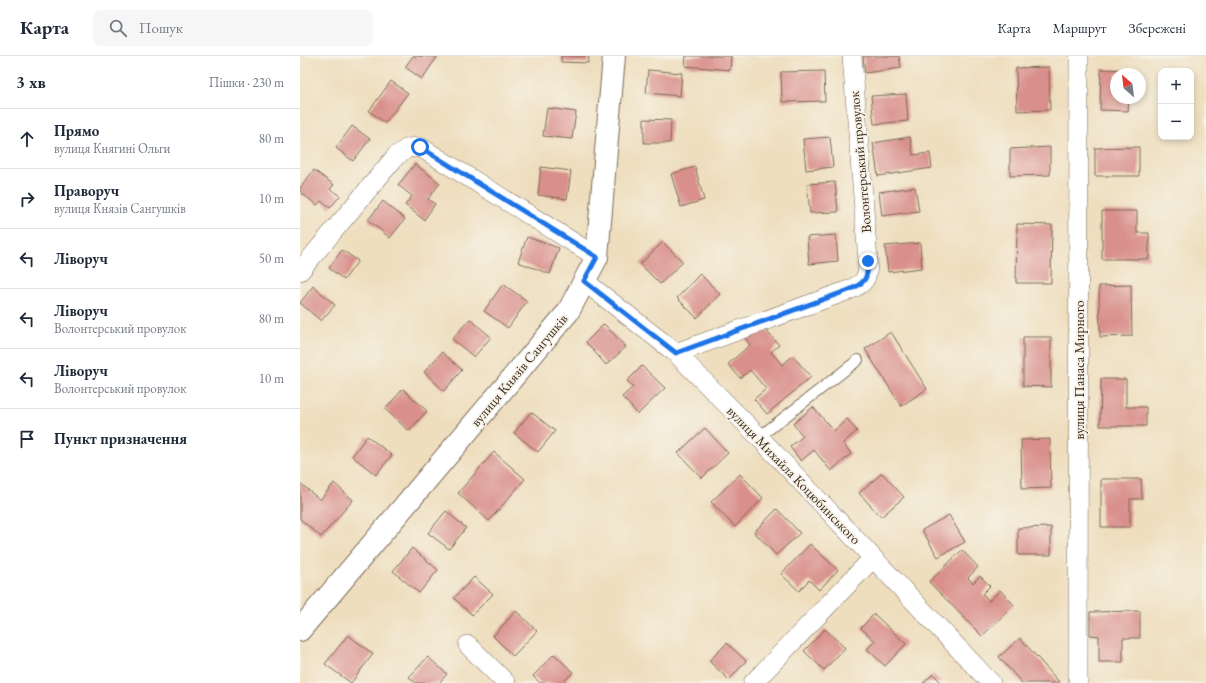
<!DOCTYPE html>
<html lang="uk">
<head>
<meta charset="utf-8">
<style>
  :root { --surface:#fff; --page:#f6f6f7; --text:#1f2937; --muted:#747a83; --line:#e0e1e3 }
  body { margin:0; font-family:"EB Garamond",serif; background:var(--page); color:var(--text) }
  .controls { position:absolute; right:12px; top:12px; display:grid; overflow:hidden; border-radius:8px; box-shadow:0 2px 6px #0003 }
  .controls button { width:36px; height:36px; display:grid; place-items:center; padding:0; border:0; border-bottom:1px solid var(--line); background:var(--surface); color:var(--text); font:20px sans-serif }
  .compass { position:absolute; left:810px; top:12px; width:36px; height:36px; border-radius:50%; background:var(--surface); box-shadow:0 2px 6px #0003; rotate:332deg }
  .stop { position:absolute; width:12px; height:12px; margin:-9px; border:3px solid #1a73e8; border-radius:50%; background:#fff }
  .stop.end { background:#1a73e8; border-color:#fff; box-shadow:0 1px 4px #0008 }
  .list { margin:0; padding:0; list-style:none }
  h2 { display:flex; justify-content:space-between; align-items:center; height:52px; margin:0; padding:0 16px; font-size:17px }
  h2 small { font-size:13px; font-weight:400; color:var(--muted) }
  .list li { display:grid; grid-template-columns:26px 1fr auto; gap:12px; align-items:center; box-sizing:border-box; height:60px; padding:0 16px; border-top:1px solid var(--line) }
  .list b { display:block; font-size:15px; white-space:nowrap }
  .list p { margin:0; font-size:13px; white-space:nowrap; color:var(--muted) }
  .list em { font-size:13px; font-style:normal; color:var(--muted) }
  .icon { flex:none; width:22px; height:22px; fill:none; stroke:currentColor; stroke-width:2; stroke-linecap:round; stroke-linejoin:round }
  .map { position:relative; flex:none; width:906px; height:627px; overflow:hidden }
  header { display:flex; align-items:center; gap:24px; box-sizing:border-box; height:56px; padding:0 20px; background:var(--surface); border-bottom:1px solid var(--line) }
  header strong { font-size:19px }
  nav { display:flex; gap:22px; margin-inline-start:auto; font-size:14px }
  .search { width:280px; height:36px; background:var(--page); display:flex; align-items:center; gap:10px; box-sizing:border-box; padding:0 14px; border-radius:8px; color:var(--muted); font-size:15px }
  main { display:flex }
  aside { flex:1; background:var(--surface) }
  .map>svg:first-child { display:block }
  .building { fill:#d98f8b }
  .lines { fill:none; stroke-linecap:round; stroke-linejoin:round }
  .service-casing { stroke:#7a6956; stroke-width:12 }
  .minor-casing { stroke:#7a6956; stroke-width:20 }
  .secondary-casing { stroke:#7a6956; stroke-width:24 }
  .service { stroke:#fff; stroke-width:10 }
  .minor { stroke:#fff; stroke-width:19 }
  .secondary { stroke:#fff; stroke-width:22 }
  .route { stroke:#1a73e8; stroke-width:5 }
  .labels { text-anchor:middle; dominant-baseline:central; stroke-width:3.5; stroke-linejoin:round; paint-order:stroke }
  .street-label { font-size:14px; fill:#3b2a1e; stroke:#f7f3e8 }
</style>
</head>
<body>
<header>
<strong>Карта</strong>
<div class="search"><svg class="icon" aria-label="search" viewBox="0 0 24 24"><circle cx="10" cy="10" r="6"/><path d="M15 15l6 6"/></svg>Пошук</div>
<nav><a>Карта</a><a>Маршрут</a><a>Збережені</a></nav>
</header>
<main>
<aside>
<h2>3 хв<small>Пішки · 230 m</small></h2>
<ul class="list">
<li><svg class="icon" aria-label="ahead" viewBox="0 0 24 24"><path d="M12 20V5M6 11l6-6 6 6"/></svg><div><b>Прямо</b><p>вулиця Княгині Ольги</p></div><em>80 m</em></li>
<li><svg class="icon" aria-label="right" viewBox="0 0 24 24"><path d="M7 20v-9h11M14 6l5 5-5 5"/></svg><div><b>Праворуч</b><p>вулиця Князів Сангушків</p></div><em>10 m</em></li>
<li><svg class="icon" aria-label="left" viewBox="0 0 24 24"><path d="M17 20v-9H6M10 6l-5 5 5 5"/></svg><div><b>Ліворуч</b></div><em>50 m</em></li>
<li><svg class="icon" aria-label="left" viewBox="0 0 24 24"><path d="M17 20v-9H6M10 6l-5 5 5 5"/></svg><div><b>Ліворуч</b><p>Волонтерський провулок</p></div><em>80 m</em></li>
<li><svg class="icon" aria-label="left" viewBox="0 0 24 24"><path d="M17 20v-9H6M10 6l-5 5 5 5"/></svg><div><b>Ліворуч</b><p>Волонтерський провулок</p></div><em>10 m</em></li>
<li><svg class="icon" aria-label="arrive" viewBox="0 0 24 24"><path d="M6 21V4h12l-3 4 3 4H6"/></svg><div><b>Пункт призначення</b></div></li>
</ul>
</aside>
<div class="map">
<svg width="906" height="627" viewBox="0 0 906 627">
  <rect width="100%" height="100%" fill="#f7f3e8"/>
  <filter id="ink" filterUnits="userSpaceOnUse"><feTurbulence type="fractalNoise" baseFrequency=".025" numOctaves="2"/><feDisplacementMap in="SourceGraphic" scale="8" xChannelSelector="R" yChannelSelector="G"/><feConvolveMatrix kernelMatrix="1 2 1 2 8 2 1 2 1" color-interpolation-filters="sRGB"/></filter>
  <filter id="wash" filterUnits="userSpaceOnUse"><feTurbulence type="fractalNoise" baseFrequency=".012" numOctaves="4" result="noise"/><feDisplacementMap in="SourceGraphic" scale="16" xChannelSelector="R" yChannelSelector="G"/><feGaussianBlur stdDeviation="0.9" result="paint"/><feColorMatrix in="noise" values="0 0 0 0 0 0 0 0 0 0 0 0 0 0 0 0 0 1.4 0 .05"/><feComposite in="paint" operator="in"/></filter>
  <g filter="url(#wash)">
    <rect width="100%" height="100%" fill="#eedebe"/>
    <g id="blocks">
      <path class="building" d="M 113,0 L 137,1 L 122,23 L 105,11 Z
        M 261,0 L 289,0 L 288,7 L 261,6 Z
        M 386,0 L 431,0 L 430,14 L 385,10 Z
        M 563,0 L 599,0 L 601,12 L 565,17 Z
        M 749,11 L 750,54 L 717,55 L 716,12 Z
        M 801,13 L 830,14 L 830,18 L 816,18 L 816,42 L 829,42 L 828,55 L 800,54 Z
        M 348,14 L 382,17 L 380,40 L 346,37 Z
        M 524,15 L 525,45 L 482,46 L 481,16 Z
        M 91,25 L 108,37 L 85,67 L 69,55 Z
        M 606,38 L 608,65 L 574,68 L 571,40 Z
        M 247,52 L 276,56 L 272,83 L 243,80 Z
        M 344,63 L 371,64 L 370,87 L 344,87 Z
        M 52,70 L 70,83 L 53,105 L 36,92 Z
        M 530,81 L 533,111 L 506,114 L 503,83 Z
        M 610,81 L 613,99 L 630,97 L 632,112 L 578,120 L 573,87 Z
        M 750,91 L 750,119 L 710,120 L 710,93 Z
        M 839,91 L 839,120 L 795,120 L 795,92 Z
        M 115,108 L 140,127 L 128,143 L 135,148 L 124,164 L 105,149 L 112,140 L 98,129 Z
        M 241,111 L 271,115 L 267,143 L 238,139 Z
        M 395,111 L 404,144 L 381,151 L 371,118 Z
        M 14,114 L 34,129 L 30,133 L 40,140 L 30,152 L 21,145 L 17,149 L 0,136 L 0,132 Z
        M 535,126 L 538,156 L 510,157 L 507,128 Z
        M 615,131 L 619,155 L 582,160 L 579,136 Z
        M 83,145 L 105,163 L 90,182 L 68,164 Z
        M 802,155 L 837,155 L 837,177 L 849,177 L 849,203 L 802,203 Z
        M 717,168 L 752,169 L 751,227 L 716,227 Z
        M 536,179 L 538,205 L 509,208 L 507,181 Z
        M 227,181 L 259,192 L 250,218 L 218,206 Z
        M 363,186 L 383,206 L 360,228 L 340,208 Z
        M 620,187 L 622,212 L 588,216 L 585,190 Z
        M 42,194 L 58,205 L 44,224 L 29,212 Z
        M 400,218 L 420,238 L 397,262 L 377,242 Z
        M 203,228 L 227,245 L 208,272 L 184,255 Z
        M 831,229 L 832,280 L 800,281 L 799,230 Z
        M 13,230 L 35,249 L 21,265 L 0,247 Z
        M 170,263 L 191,281 L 174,301 L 152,283 Z
        M 304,268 L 326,291 L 306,309 L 286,286 Z
        M 461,269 L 479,289 L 471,296 L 482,309 L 493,300 L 511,321 L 467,358 L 454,343 L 466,333 L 450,314 L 440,322 L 428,308 L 450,289 L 445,282 Z
        M 591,276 L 627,333 L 601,350 L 565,293 Z
        M 723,281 L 751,281 L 751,331 L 723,330 Z
        M 142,296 L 162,314 L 144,335 L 124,316 Z
        M 342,310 L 365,332 L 338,358 L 322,341 L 333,331 L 327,325 Z
        M 801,323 L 826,323 L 826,351 L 846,351 L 846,370 L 800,370 Z
        M 103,333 L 127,355 L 109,375 L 85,353 Z
        M 513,351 L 534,375 L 547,363 L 557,375 L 543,387 L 551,398 L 531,415 L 514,394 L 501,405 L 490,391 L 503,380 L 493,368 Z
        M 231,356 L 255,375 L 238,396 L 214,377 Z
        M 405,372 L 428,397 L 402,422 L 378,397 Z
        M 67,380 L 92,399 L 76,419 L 52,400 Z
        M 750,383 L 751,432 L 722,433 L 721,384 Z
        M 194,396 L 225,423 L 189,465 L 158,437 Z
        M 582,417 L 604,441 L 581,461 L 559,437 Z
        M 440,418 L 463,442 L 435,471 L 411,446 Z
        M 801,423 L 841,423 L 842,443 L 830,443 L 830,471 L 801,471 Z
        M 0,427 L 20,444 L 34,427 L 53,444 L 21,481 L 0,463 Z
        M 477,453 L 500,477 L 476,499 L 454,476 Z
        M 146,455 L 166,472 L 149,493 L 128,477 Z
        M 649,459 L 665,486 L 638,501 L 622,474 Z
        M 751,471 L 751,499 L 718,499 L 718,472 Z
        M 510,488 L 538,514 L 519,534 L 509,524 L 499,535 L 481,518 Z
        M 112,492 L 138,514 L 119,537 L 93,515 Z
        M 662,494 L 678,511 L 668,522 L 673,527 L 680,520 L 690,530 L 682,538 L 689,545 L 700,534 L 714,549 L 682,580 L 629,526 Z
        M 174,521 L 193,538 L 172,559 L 154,542 Z
        M 216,555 L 237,575 L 213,600 L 193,580 Z
        M 840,555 L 840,582 L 823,582 L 823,606 L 799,606 L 799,580 L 790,579 L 790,556 Z
        M 574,558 L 606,588 L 585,610 L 567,593 L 575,585 L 561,572 Z
        M 525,573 L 545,592 L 524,614 L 504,595 Z
        M 48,579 L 73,598 L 51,627 L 25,608 Z
        M 720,582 L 760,627 L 722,627 L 699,601 Z
        M 427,587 L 446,605 L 429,624 L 409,605 Z
        M 254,598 L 273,616 L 263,627 L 240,627 L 233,620 Z
        M 128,601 L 147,618 L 139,627 L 116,627 L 109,621 Z
        M 633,618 L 642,627 L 623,627 Z"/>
    </g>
  </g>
  <g filter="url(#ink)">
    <use href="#blocks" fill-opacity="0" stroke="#7a6956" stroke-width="1"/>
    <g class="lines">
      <defs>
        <path id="service" d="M 459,381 L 558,304"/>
        <path id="minor" d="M 0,215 L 96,100 L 108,92 L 120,91 L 297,201
          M 284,225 L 376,297 L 459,381 L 691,627
          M 376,297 L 549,234 C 565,227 568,223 568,205 L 552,0
          M 168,589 L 206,627
          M 453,627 L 573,502
          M 778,627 L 779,0"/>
        <path id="secondary" d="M 0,574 L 268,256 L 297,201 L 314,0"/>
      </defs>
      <use href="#service" class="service-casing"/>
      <use href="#minor" class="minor-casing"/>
      <use href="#secondary" class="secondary-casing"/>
      <use href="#service" class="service"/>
      <use href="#minor" class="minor"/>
      <use href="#secondary" class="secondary"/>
    </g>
  </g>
  <g class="lines" filter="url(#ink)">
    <path class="route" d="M 120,91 L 297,201 L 284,225 L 376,297 L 549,234 C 565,227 568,223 568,205"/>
  </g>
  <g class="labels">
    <g class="street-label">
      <text transform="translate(560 106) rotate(-95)">Волонтерський провулок</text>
      <text transform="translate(219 314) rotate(-50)">вулиця Князів Сангушків</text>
      <text transform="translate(779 314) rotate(-90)">вулиця Панаса Мирного</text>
      <text transform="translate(494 419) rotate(46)">вулиця Михайла Коцюбинського</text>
    </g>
  </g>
</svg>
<div class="controls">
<button>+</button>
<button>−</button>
</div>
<svg class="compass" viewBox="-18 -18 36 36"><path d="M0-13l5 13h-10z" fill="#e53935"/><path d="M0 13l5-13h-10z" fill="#747a83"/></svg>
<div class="stop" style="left:120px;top:91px"></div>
<div class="stop end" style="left:568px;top:205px"></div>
</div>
</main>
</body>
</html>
